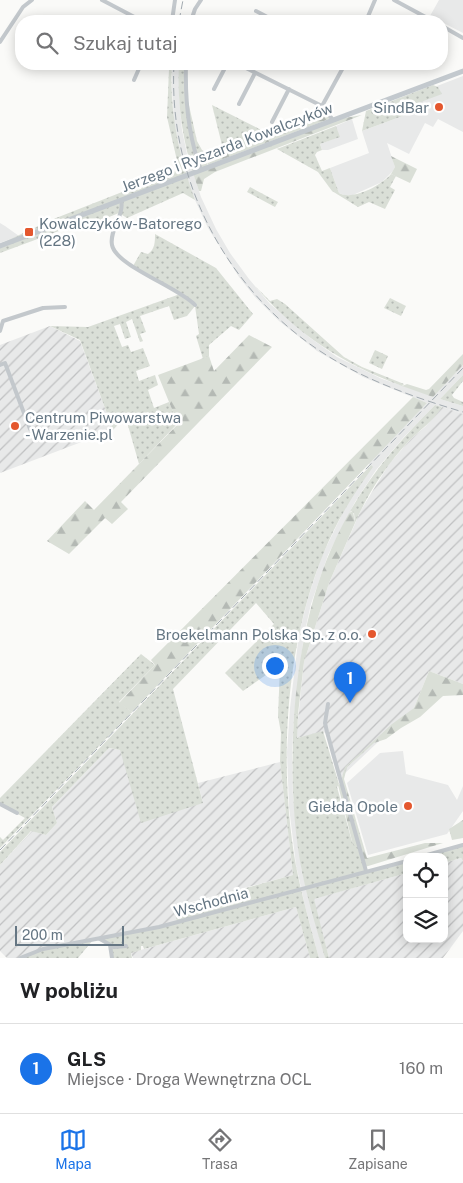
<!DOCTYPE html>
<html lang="pl">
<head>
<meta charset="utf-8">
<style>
  :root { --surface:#fff; --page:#f6f6f6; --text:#202124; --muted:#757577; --line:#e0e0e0; --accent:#1a73e8 }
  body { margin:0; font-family:"Public Sans",sans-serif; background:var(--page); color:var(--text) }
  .controls { position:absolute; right:15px; bottom:15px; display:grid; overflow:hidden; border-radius:10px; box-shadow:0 2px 12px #0003 }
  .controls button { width:45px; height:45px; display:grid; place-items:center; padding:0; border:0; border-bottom:1px solid var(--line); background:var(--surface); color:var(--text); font:25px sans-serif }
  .scale { position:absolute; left:15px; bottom:12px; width:109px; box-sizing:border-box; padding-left:5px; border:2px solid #657683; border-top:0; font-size:14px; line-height:18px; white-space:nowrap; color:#657683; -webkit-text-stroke:4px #fff; paint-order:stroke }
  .you { position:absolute; left:274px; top:665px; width:18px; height:18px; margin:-12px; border:4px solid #fff; border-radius:50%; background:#1a73e8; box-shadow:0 0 0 8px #1a73e833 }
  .badge { display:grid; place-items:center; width:32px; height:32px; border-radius:50%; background:var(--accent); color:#fff; font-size:16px; font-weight:700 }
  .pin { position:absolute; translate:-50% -41px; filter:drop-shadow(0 1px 2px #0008) }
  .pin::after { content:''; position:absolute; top:26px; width:18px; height:15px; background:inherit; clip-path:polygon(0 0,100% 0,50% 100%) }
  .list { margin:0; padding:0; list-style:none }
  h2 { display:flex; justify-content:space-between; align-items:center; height:65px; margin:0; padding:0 20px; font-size:21px }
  h2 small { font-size:16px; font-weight:400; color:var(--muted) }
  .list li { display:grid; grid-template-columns:32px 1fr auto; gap:15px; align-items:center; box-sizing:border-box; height:90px; padding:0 20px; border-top:1px solid var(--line) }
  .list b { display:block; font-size:19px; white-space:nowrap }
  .list p { margin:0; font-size:16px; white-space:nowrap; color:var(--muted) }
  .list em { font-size:16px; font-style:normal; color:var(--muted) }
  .icon { flex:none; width:28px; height:28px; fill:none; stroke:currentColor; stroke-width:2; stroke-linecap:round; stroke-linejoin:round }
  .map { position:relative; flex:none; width:463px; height:958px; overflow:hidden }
  .search { position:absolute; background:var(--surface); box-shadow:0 2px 12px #0003; left:15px; right:15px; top:15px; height:55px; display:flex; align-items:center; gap:12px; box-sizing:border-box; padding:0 18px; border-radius:20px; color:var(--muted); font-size:19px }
  .sheet { height:155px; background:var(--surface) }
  nav { display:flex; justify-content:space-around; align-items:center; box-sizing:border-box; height:70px; border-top:1px solid var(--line); background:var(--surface); font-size:14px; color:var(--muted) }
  nav a { display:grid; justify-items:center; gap:2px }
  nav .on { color:var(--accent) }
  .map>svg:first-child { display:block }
  .built { fill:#e8e9e9 }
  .industrial { fill:url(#industrial-furrows) }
  .grass { fill:url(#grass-dots) }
  .forest { fill:url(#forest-firs) }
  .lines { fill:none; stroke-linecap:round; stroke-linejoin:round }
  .minor { stroke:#c3c8cc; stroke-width:4 }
  .major { stroke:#c3c9ce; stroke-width:5 }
  .rail { stroke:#a2aab0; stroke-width:1; stroke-dasharray:8 4; stroke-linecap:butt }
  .poi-dot { fill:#e4572e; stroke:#fff; stroke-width:2 }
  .labels { text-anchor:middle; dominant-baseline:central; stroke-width:5; stroke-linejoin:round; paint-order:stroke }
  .poi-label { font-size:15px; fill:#657683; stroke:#fff; text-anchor:end }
  .street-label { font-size:15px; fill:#657683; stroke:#fff }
</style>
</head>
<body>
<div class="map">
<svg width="463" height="958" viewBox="0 0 463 958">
  <defs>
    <pattern id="industrial-furrows" width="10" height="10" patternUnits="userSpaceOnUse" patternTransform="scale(1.25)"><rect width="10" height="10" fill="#e8e9e9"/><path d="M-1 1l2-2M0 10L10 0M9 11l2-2" fill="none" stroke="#c0c1c2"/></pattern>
    <pattern id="grass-dots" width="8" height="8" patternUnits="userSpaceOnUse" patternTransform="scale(1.25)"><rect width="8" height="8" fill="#dadfd7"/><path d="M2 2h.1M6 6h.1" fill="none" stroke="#b4b9b4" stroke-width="1.8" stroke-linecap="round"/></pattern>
    <pattern id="forest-firs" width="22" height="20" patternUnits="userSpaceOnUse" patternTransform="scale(1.25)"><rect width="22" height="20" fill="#dadfd7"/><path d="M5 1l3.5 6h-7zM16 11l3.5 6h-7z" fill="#b4b9b4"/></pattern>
  </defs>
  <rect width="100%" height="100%" fill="#fafaf8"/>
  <path class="built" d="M 439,0 L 463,0 L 463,33 L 430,16 Z
    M 172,64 L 179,64 L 179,97 L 182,130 L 187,154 L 201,197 L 216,229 L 230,253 L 249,279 L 270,304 L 309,337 L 337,357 L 382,379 L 433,396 L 463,365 L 463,375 L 440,399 L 463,406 L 463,414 L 435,405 L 404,437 L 376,470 L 355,502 L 328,555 L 311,604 L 304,635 L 294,715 L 292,753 L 293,798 L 302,872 L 325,958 L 319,958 L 305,906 L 296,865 L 289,807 L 287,752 L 290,708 L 299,634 L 308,598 L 321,558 L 347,504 L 372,467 L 368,463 L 427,403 L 363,377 L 317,351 L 279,321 L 255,297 L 239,277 L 208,228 L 195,200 L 185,173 L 174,122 L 172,89 Z
    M 463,76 L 463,132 L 438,119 L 433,127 L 425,123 L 409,154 L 387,143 L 395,167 L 393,171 L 382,182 L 353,195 L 344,195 L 339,193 L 330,168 L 369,153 L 362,131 L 408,114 L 413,105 L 419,102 L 438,87 L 437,86 Z
    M 352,119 L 358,139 L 328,150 L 322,150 L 320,144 L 339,137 L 336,126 Z
    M 0,223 L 5,226 L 19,236 L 0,243 Z
    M 403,751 L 406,774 L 448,785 L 457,800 L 463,786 L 463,811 L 447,834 L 368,855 L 347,783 L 380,753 Z"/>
  <path class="industrial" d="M 50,326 L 80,341 L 113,430 L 0,473 L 0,345 Z
    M 442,407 L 463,414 L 463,684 L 429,671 L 414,708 L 341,777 L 327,732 L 296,738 L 304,662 L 329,583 L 361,510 L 389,464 L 411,439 L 426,426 Z
    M 109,748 L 120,750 L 203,803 L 198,783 L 280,762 L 293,875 L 173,907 L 177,922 L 43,949 L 20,958 L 7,958 L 0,951 L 0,865 L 32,831 L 46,835 L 57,823 L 52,807 Z
    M 461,858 L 463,861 L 463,931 L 443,958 L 329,958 L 313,899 L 407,873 L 407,939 L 444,939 L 444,863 Z
    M 296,907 L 310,958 L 133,958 L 131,953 L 137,951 Z"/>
  <path class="grass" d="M 165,64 L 172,64 C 169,111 179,156 195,200 L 183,193 L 127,218 L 119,213 L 79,229 L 67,228 L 0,253 L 0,244 L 51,220 L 178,170 L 178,165 L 167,117 L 169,69 L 165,67 Z
    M 179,64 L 186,64 L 186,92 L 197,141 L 202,150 L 213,157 L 208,159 L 207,164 L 210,167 L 193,173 C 182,137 177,101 179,64 Z
    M 433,85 L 438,87 L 442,94 L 413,105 L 408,114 L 362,131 L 366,111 Z
    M 212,105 L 273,136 L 224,153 Z
    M 336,126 L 340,137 L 320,144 L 322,150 L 317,152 L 315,155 L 322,171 L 330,168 L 339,193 C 353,201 382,185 391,174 L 396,176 L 390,187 L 395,190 L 385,209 L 369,202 L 358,207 L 332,191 L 318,172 L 277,149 Z
    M 250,187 L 278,202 L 275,207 L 247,192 Z
    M 155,234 L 216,268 L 253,314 L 239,330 L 231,326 L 209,345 L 209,356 L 203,359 L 196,336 L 199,334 L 195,306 L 187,316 L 174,320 L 169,306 L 140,316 L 146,332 L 140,334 L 143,341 L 140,342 L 132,319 L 126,322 L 131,337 L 125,339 L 120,324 L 114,326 L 122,347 L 128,345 L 131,352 L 143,348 L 150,366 L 136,371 L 139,381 L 155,375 L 158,385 L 148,390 L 154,408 L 169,402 L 178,423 L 139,464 L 127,422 L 123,419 L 113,430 L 80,340 L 50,326 L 88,327 L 180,294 L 133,266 L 141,252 L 148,254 C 155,249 155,242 155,234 Z
    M 255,286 L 270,301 L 277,299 L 285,304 L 344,357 L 362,367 L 404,384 L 402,386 C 343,364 296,334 255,286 Z
    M 390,298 L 406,306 L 401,316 L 384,308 Z
    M 375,350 L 388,356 L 382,369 L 369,363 Z
    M 463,375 L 463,381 L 452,395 L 454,398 L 463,402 L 463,406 L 440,399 Z
    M 435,405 L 442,407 C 433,421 420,430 409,441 C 387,464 368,493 355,523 L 354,513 L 351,511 L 349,513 C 372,472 402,438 435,405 Z
    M 371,465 L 373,467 C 358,488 344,509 333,532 C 286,629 277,760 296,866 C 302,897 311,928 319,958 L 310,958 L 296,907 L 144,949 L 143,946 L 141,946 L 141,950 L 131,953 L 132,958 L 112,958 L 110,945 L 100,939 L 177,922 L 173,908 L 293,875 L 280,762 L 281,733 L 278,716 L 280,667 L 279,666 L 243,691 L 225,673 L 274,624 L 256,603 L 173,689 L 203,803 L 141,823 L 120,750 L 109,748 L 52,807 L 57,823 L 46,835 L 31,831 L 0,865 L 0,852 Z
    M 141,654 L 155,665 L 119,702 L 132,712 L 0,848 L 0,837 L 3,840 L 25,818 L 0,804 L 0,798 Z
    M 298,714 L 297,738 L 323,731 L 339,784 L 337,787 L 353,845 L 359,844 L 366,871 L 407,861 L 407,873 L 314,899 L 329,958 L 325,958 C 317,930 308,901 302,872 C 292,821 291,768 294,715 Z
    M 463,845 L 463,861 L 461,858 L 444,863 L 444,857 L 420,857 Z
    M 93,940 L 78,958 L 20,958 L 43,949 Z"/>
  <path class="forest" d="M 330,114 L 332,118 L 208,165 L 207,161 L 213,157 Z
    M 362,115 L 215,172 L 204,179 L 201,191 L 199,191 L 193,173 L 333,120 Z
    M 391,156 L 417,169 L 410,183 L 391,174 L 395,167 Z
    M 249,335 L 272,347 L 121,502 L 128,509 L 112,524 L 105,518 L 69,554 L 47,541 L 85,501 L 94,510 L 178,424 L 158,375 L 209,356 L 214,371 Z
    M 463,354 L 463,365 L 433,397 L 402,386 L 407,384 L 426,390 L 429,389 Z
    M 413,397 L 427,403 L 132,712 L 119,703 L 155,665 L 151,660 Z
    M 353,511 L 355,523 L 329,583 L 304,662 L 298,714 L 294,715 C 300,642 313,577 349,513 Z
    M 429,671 L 463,684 L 463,695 L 443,696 L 420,717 L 401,728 L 386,739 L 374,743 L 347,767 L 344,779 L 367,858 L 425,843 L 443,843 L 365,867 L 359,844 L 357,847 L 353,845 L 338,785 L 340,784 L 345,767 L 392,724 L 414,708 Z
    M 463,820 L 463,838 L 452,840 L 449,829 Z"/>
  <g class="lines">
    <path class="minor" d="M 102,0 L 142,21
      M 394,0 L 433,21
      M 256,11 L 275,21
      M 172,21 L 175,0
      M 191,21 L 195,9 L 201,0
      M 366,21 L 375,0
      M 442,26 L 463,38
      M 0,42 L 23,7 L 32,0
      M 186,64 C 185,100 188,136 201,170
      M 238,64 L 322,106 L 333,120
      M 134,80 L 141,64
      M 214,89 L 227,64
      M 239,104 L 255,73
      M 322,106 L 345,64
      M 272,122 L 289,89
      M 121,200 C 125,215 109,230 112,245 C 116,266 178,287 195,305
      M 0,331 L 3,321 L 43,308 L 65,307
      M 0,365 L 5,363 L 30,429
      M 328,704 L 325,723 L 327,732 L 366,871
      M 0,804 L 17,813
      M 420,857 L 463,845
      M 100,939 L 114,947 L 126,946
      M 110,945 L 112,958
      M 20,958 L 43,949 L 159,927 L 407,861"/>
    <path class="major" d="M 0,246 L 463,71"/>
    <path class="rail" d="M 179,21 L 183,0
      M 174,64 C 168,177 224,286 317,349 C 361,379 413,397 463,412
      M 0,850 L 463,368"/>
  </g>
  <g class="poi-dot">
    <circle cx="439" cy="107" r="5"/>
    <rect x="24" y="227" width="10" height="10" rx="2.5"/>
    <circle cx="15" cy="426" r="5"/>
    <circle cx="372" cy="634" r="5"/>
    <circle cx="408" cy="806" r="5"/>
  </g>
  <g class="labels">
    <g class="poi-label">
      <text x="429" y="107">SindBar</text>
      <text x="39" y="223" text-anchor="start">Kowalczyków-Batorego<tspan x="39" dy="17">(228)</tspan></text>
      <text x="25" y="417" text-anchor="start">Centrum Piwowarstwa<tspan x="25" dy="17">- Warzenie.pl</tspan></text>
      <text x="362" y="634">Broekelmann Polska Sp. z o.o.</text>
      <text x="398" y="806">Giełda Opole</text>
    </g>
    <g class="street-label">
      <text transform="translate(227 147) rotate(-21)">Jerzego i Ryszarda Kowalczyków</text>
      <text transform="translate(211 902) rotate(-15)">Wschodnia</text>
    </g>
  </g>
</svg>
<div class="controls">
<button><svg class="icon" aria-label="locate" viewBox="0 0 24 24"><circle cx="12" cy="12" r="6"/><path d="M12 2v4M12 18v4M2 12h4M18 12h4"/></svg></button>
<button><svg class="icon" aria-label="layers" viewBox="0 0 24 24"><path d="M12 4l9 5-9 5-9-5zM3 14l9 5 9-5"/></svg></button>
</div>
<div class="scale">200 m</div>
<div class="you"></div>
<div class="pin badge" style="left:350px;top:703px">1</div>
<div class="search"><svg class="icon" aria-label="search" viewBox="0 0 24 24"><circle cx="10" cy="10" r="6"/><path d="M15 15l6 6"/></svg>Szukaj tutaj</div>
</div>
<section class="sheet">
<h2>W pobliżu<small></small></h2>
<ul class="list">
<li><span class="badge">1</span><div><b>GLS</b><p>Miejsce · Droga Wewnętrzna OCL</p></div><em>160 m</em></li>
</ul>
</section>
<nav>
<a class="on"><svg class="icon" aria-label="map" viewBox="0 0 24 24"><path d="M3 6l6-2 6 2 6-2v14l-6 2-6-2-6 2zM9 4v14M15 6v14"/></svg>Mapa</a>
<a><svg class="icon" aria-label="directions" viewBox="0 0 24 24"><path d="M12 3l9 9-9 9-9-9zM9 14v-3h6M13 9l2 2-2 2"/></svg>Trasa</a>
<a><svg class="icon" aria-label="saved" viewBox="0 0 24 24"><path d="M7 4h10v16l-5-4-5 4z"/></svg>Zapisane</a>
</nav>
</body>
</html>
